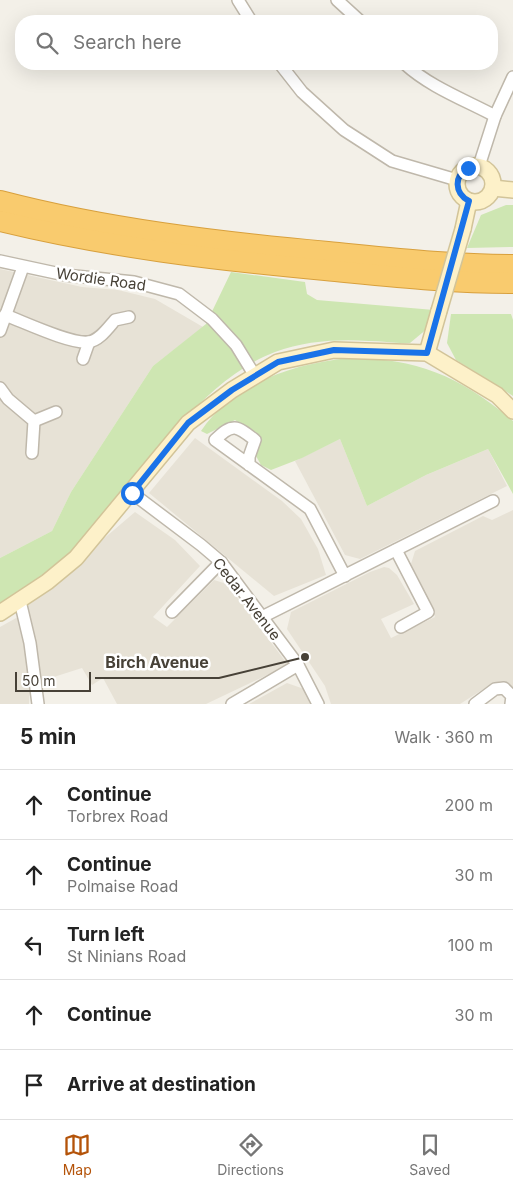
<!DOCTYPE html>
<html lang="en">
<head>
<meta charset="utf-8">
<style>
	:root { --surface:#fff; --page:#f6f6f6; --text:#222; --muted:#767676; --line:#e0e0e0; --accent:#b45309 }
	body { margin:0; font-family:Inter,sans-serif; background:var(--page); color:var(--text) }
	.scale { position:absolute; left:15px; bottom:12px; width:76px; box-sizing:border-box; padding-left:5px; border:2px solid #474137; border-top:0; font-size:14px; line-height:18px; white-space:nowrap; color:#474137; -webkit-text-stroke:4px #fff; paint-order:stroke }
	.stop { position:absolute; width:15px; height:15px; margin:-11px; border:4px solid #1a73e8; border-radius:50%; background:#fff }
	.stop.end { background:#1a73e8; border-color:#fff; box-shadow:0 1px 5px #0008 }
	.list { margin:0; padding:0; list-style:none }
	h2 { display:flex; justify-content:space-between; align-items:center; height:65px; margin:0; padding:0 20px; font-size:21px }
	h2 small { font-size:16px; font-weight:400; color:var(--muted) }
	.list li { display:grid; grid-template-columns:32px 1fr auto; gap:15px; align-items:center; box-sizing:border-box; height:70px; padding:0 20px; border-top:1px solid var(--line) }
	.list b { display:block; font-size:19px; white-space:nowrap }
	.list p { margin:0; font-size:16px; white-space:nowrap; color:var(--muted) }
	.list em { font-size:16px; font-style:normal; color:var(--muted) }
	.icon { flex:none; width:28px; height:28px; fill:none; stroke:currentColor; stroke-width:2; stroke-linecap:round; stroke-linejoin:round }
	.map { position:relative; flex:none; width:513px; height:704px; overflow:hidden }
	.search { position:absolute; background:var(--surface); box-shadow:0 5px 20px #0002; left:15px; right:15px; top:15px; height:55px; display:flex; align-items:center; gap:12px; box-sizing:border-box; padding:0 18px; border-radius:20px; color:var(--muted); font-size:19px }
	.sheet { height:415px; background:var(--surface) }
	nav { display:flex; justify-content:space-around; align-items:center; box-sizing:border-box; height:70px; border-top:1px solid var(--line); background:var(--surface); font-size:14px; color:var(--muted) }
	nav a { display:grid; justify-items:center; gap:2px }
	nav .on { color:var(--accent) }
	.map>svg:first-child { display:block }
	.residential { fill:#e7e2d6 }
	.green { fill:#cee6b2 }
	.lines { fill:none; stroke-linecap:round; stroke-linejoin:round }
	.street-casing { stroke:#bfb8ab; stroke-width:14 }
	.secondary-casing { stroke:#d2c499; stroke-width:18 }
	.highway-casing { stroke:#d8a03d; stroke-width:22 }
	.street { stroke:#fff; stroke-width:11 }
	.secondary { stroke:#fdf1c9; stroke-width:15 }
	.highway { stroke:#f9cb6e; stroke-width:20 }
	.secondary-bridge-casing { stroke:#d2c499; stroke-width:18; stroke-linecap:butt }
	.secondary-bridge { stroke:#fdf1c9; stroke-width:15 }
	.route { stroke:#1a73e8; stroke-width:6 }
	.labels { text-anchor:middle; dominant-baseline:central; stroke-width:5; stroke-linejoin:round; paint-order:stroke }
	.street-label { font-size:15px; fill:#474137; stroke:#fff }
	.leader { fill:none; stroke:#474137; stroke-width:2 }
	.callout-dot { fill:#474137; stroke:#fff; stroke-width:2 }
	.callout-label { font-size:16px; text-anchor:middle; font-weight:bold; fill:#474137; stroke:#fff; stroke-width:5; stroke-linejoin:round; paint-order:stroke }
</style>
</head>
<body>
<div class="map">
<svg width="513" height="704" viewBox="0 0 513 704">
	<rect width="100%" height="100%" fill="#f3f0e8"/>
	<g class="residential">
		<polygon points="0,269 82,287 118,290 155,299 203,327 153,366 71,492 52,531 0,558"/>
		<polygon points="195,438 282,501 301,519 318,549 326,575 274,596 149,493"/>
		<polygon points="340,439 367,506 426,475 488,449 507,486 360,559 345,555 295,461"/>
		<polygon points="513,510 513,687 503,681 493,683 460,704 331,704 325,686 287,629 291,612 370,572 384,567 389,568 397,575 414,604 381,619 391,638 435,617 411,564 415,551 483,516 492,520"/>
		<polygon points="135,512 175,540 200,566 153,617 167,627 214,580 227,584 288,665 206,704 117,704 103,678 92,685 82,668 38,682 26,605"/>
		<polygon points="18,617 25,639 30,680 29,704 0,704 0,627"/>
		<polygon points="287,683 304,689 312,704 249,704"/>
	</g>
	<g class="green">
		<polygon points="506,205 513,205 513,247 467,248 481,215"/>
		<path d="M231,272L305,282L307,294L317,300L434,310L428,328L410,343C397,344 383,341 369,341C338,339 305,341 275,352C192,384 137,486 76,547C54,569 26,587 0,604V558L52,531L71,492L153,366L206,324Z"/>
		<polygon points="451,314 511,314 513,320 513,396 456,360 447,343"/>
		<path d="M349,358C418,358 461,377 513,421V494L488,449L426,475L367,506L340,439L302,458L271,470L261,465L256,456L261,438L235,420L207,434L201,431C234,383 292,364 349,358Z"/>
	</g>
	<g class="lines">
		<defs>
			<g id="street">
				<polyline points="238,0 251,21"/>
				<polyline points="337,0 360,21"/>
				<polyline points="280,64 302,92 344,130 392,161 457,180"/>
				<path d="M405,64C430,87 465,100 495,116"/>
				<polyline points="479,166 495,116 513,77"/>
				<polyline points="0,261 65,275 134,282 179,294 212,319 236,345 255,376"/>
				<path d="M5,315C24,322 70,344 88,342C99,341 108,328 115,320L129,317"/>
				<polyline points="0,331 23,267"/>
				<polyline points="83,359 89,342"/>
				<polyline points="0,388 8,399 34,421 32,453"/>
				<polyline points="34,421 56,412"/>
				<path d="M249,465V457L255,440C237,426 233,422 215,440L310,509L345,576"/>
				<polyline points="132,493 201,545 221,562 298,665 318,704"/>
				<polyline points="396,550 428,612 401,627"/>
				<polyline points="20,601 30,643 38,704"/>
				<polyline points="172,612 221,562"/>
				<polyline points="262,617 493,501"/>
				<polyline points="232,704 298,665"/>
				<polyline points="475,704 495,689 504,688 512,696 511,704"/>
			</g>
			<g id="secondary">
				<circle cx="475" cy="184" r="18"/>
				<polyline points="493,188 513,190"/>
				<polyline points="463,229 469,201"/>
				<polyline points="427,353 439,311"/>
				<polyline points="0,613 47,582 76,558 188,423 232,390 278,362 334,350 427,353 497,395 513,411"/>
			</g>
			<g id="highway">
				<path d="M0,201C107,229 218,242 328,252C390,258 451,265 513,265"/>
				<path d="M0,221C106,247 216,260 325,270C388,276 450,283 513,283"/>
			</g>
		</defs>
		<use href="#street" class="street-casing"/>
		<use href="#secondary" class="secondary-casing"/>
		<use href="#highway" class="highway-casing"/>
		<use href="#street" class="street"/>
		<use href="#secondary" class="secondary"/>
		<use href="#highway" class="highway"/>
		<defs>
			<polyline id="secondary-bridge" points="439,311 463,229"/>
		</defs>
		<use href="#secondary-bridge" class="secondary-bridge-casing"/>
		<use href="#secondary-bridge" class="secondary-bridge"/>
	</g>
	<g class="lines">
		<path class="route" d="M132,493L188,423L232,390L278,362L334,350L427,353L469,201C454,193 454,176 468,168"/>
	</g>
	<g class="labels">
		<g class="street-label">
			<text transform="translate(101 279) rotate(8)">Wordie Road</text>
			<text transform="translate(247 599) rotate(52)">Cedar Avenue</text>
		</g>
	</g>
	<path class="leader" d="M305 657L219 678H95"/>
	<circle class="callout-dot" cx="305" cy="657" r="5"/>
	<g class="callout-label">
		<text x="157" y="668">Birch Avenue</text>
	</g>
</svg>
<div class="scale">50 m</div>
<div class="stop" style="left:132px;top:493px"></div>
<div class="stop end" style="left:468px;top:168px"></div>
<div class="search"><svg class="icon" aria-label="search" viewBox="0 0 24 24"><circle cx="10" cy="10" r="6"/><path d="M15 15l6 6"/></svg>Search here</div>
</div>
<section class="sheet">
<h2>5 min<small>Walk · 360 m</small></h2>
<ul class="list">
<li><svg class="icon" aria-label="ahead" viewBox="0 0 24 24"><path d="M12 20V5M6 11l6-6 6 6"/></svg><div><b>Continue</b><p>Torbrex Road</p></div><em>200 m</em></li>
<li><svg class="icon" aria-label="ahead" viewBox="0 0 24 24"><path d="M12 20V5M6 11l6-6 6 6"/></svg><div><b>Continue</b><p>Polmaise Road</p></div><em>30 m</em></li>
<li><svg class="icon" aria-label="left" viewBox="0 0 24 24"><path d="M17 20v-9H6M10 6l-5 5 5 5"/></svg><div><b>Turn left</b><p>St Ninians Road</p></div><em>100 m</em></li>
<li><svg class="icon" aria-label="ahead" viewBox="0 0 24 24"><path d="M12 20V5M6 11l6-6 6 6"/></svg><div><b>Continue</b></div><em>30 m</em></li>
<li><svg class="icon" aria-label="arrive" viewBox="0 0 24 24"><path d="M6 21V4h12l-3 4 3 4H6"/></svg><div><b>Arrive at destination</b></div></li>
</ul>
</section>
<nav>
<a class="on"><svg class="icon" aria-label="map" viewBox="0 0 24 24"><path d="M3 6l6-2 6 2 6-2v14l-6 2-6-2-6 2zM9 4v14M15 6v14"/></svg>Map</a>
<a><svg class="icon" aria-label="directions" viewBox="0 0 24 24"><path d="M12 3l9 9-9 9-9-9zM9 14v-3h6M13 9l2 2-2 2"/></svg>Directions</a>
<a><svg class="icon" aria-label="saved" viewBox="0 0 24 24"><path d="M7 4h10v16l-5-4-5 4z"/></svg>Saved</a>
</nav>
</body>
</html>
